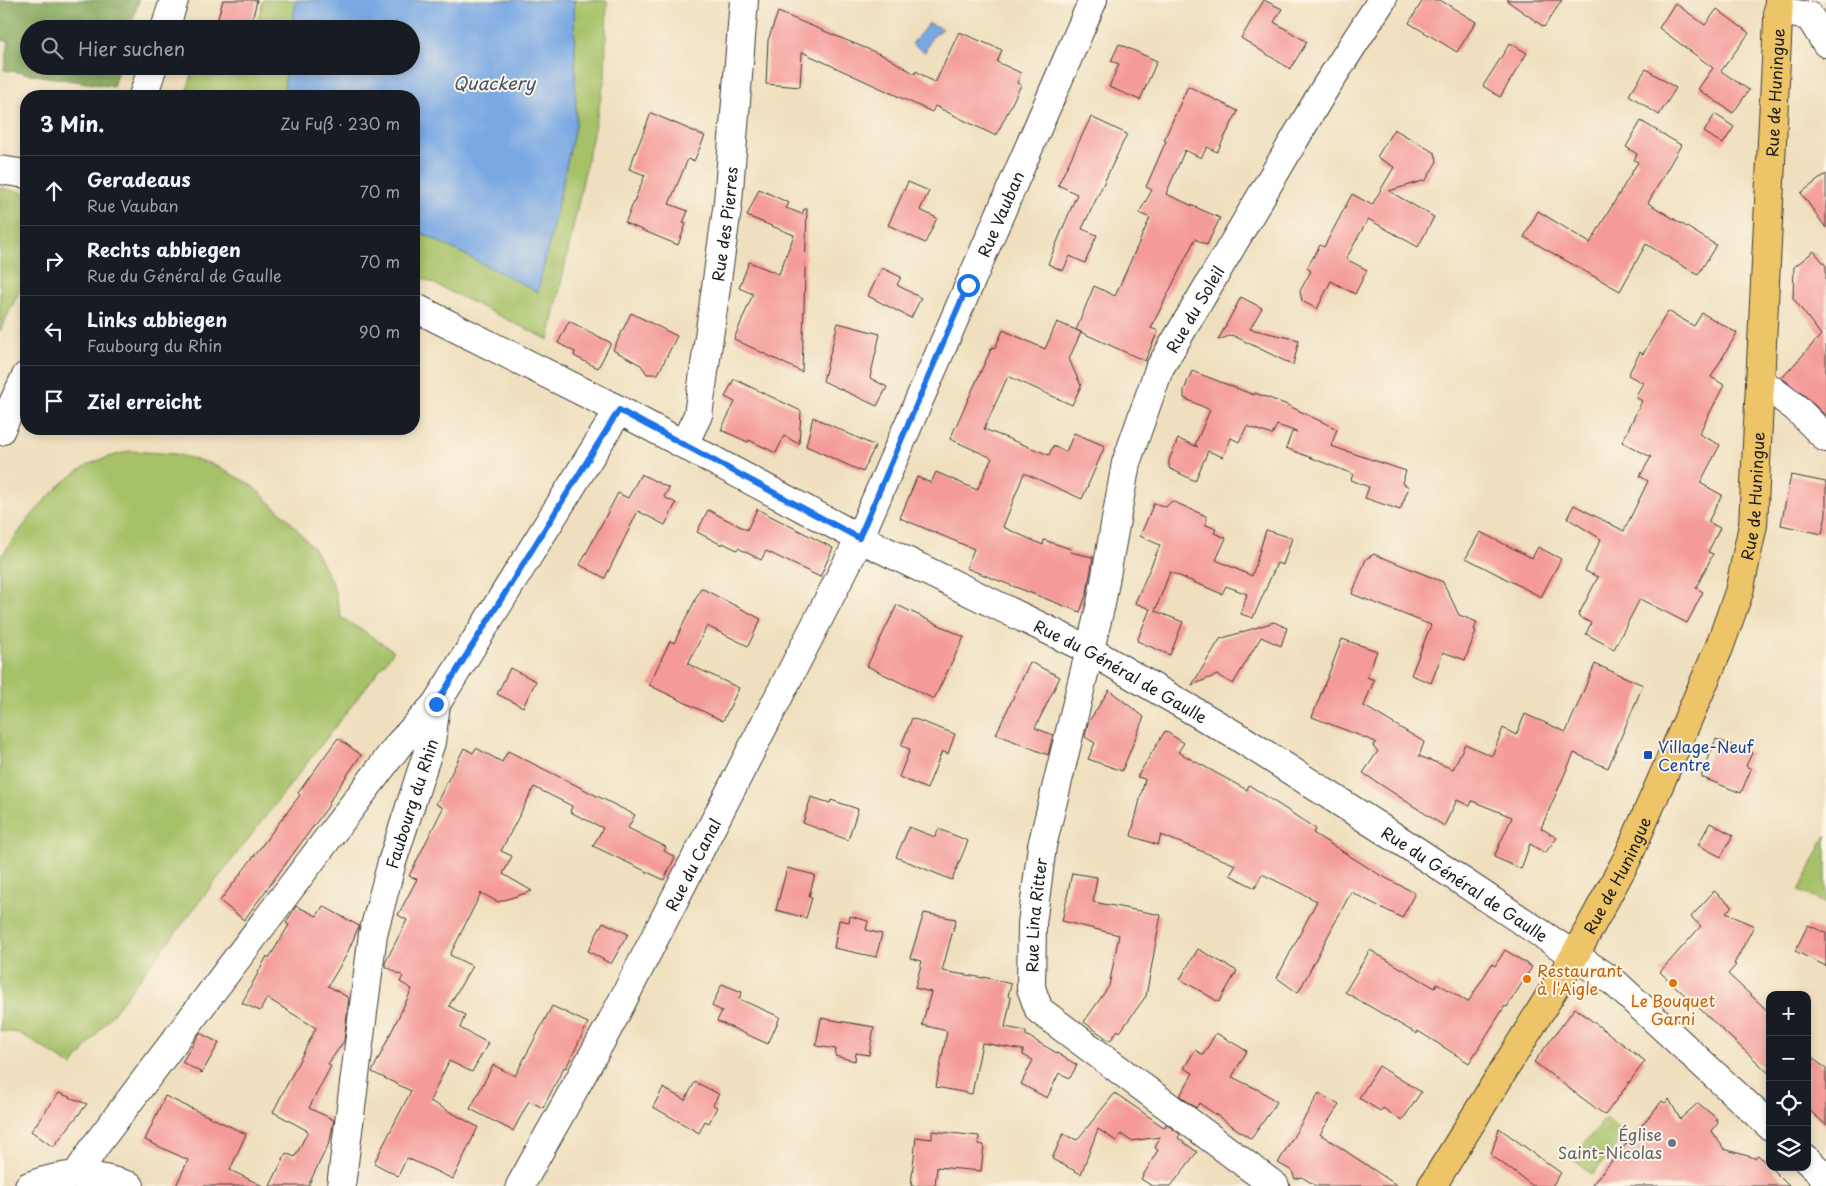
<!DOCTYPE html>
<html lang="de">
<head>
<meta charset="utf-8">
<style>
	:root { --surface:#171b24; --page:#242831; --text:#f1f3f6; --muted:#9ea1a6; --line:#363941 }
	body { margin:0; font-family:"Playpen Sans",sans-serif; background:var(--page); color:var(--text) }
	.controls { position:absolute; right:15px; bottom:15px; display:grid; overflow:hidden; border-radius:10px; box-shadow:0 2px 8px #0003 }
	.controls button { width:45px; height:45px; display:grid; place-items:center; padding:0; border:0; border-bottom:1px solid var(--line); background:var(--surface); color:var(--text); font:25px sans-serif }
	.stop { position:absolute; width:15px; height:15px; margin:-11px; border:4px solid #1a73e8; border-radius:50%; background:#fff }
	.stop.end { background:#1a73e8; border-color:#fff; box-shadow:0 1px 5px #0008 }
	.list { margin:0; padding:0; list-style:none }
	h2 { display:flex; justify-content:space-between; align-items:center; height:65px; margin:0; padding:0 20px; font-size:21px }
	h2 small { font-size:16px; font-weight:400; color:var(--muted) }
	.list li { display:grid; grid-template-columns:32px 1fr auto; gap:15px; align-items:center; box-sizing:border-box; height:70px; padding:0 20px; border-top:1px solid var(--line) }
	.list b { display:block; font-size:19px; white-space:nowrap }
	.list p { margin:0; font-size:16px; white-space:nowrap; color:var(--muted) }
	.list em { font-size:16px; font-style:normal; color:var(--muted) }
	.icon { flex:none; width:28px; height:28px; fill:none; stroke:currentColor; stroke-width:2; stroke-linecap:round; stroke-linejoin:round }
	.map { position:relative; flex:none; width:1826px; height:1186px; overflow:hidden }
	.search { position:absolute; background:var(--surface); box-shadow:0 2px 8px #0003; left:20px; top:20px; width:400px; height:55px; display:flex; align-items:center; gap:12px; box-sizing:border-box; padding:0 18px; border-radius:28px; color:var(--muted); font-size:19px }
	.panel { position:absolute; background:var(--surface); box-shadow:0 2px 8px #0003; left:20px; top:90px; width:400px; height:345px; border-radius:20px }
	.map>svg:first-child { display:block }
	.green { fill:#a6c167; stroke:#616e42 }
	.forest { fill:#84a75c; stroke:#50623c }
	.water { fill:#79a8e3; stroke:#4a6280 }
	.building { fill:#f49b99 }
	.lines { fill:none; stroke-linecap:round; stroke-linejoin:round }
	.minor-casing { stroke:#3c3934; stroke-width:30 }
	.major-casing { stroke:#3c3934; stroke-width:30 }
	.minor { stroke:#fff; stroke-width:28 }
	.major { stroke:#eec469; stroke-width:28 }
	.route { stroke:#1a73e8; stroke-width:6 }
	.transit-dot { fill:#1a4fb4; stroke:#fcf5e5; stroke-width:2 }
	.food-dot { fill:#e8710a; stroke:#fcf5e5; stroke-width:2 }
	.worship-dot { fill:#6b7280; stroke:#fcf5e5; stroke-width:2 }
	.labels { text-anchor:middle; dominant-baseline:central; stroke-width:4; stroke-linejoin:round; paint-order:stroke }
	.street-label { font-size:16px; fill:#1c1c1c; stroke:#fcf5e5 }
	.transit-label { font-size:16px; fill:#164399; stroke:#fcf5e5; text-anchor:start }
	.food-label { font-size:16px; fill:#c56008; stroke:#fcf5e5; text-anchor:start }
	.worship-label { font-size:16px; fill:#5b616d; stroke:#fcf5e5; text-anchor:end }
	.water-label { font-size:18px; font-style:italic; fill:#41546c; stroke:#fcf5e5 }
</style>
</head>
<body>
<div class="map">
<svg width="1826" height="1186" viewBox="0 0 1826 1186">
	<rect width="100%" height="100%" fill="#fcf5e5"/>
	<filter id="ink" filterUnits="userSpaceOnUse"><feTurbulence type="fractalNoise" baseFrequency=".02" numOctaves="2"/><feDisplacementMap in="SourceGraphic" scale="10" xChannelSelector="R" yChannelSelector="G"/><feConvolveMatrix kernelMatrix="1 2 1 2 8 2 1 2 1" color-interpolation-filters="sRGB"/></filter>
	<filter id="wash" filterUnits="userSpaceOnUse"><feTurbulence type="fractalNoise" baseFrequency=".0096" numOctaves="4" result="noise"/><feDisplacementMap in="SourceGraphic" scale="20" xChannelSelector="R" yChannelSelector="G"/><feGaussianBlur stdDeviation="1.12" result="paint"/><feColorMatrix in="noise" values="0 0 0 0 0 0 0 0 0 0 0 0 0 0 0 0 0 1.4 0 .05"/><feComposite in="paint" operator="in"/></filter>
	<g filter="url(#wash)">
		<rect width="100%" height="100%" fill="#efdfbe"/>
		<g class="green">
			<polygon points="263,0 296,0 292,29 256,29"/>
			<polygon points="574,0 607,0 605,78 549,340 414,274 414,229 538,291 576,123"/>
			<polygon points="195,66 287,66 283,96 185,96"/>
			<polygon points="0,188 26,193 26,277 0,331"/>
			<path d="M129,451L176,454L212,464L250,484L288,519L315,550L333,584L341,617L394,651L72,1066L19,1033L0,1031V558C25,523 53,483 92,463C103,458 117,455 129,451Z"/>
			<polygon points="1826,835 1826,904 1799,891"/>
			<polygon points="1606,1118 1626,1135 1592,1175 1572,1157"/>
		</g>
		<polygon class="forest" points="0,0 139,0 130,29 29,29 29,66 119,66 113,87 4,70 9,41 0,40"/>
		<g class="water">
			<polygon points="296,0 574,0 576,123 538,292 414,229 414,96 283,96 287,66 411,66 411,29 292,29"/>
			<polygon points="929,23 943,29 931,38 925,52 912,44"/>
		</g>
		<g id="blocks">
			<g class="building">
				<polygon points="223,0 257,0 250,29 215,29"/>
				<polygon points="1264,0 1282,9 1274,22 1307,42 1290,69 1241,38"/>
				<polygon points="1423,0 1440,0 1476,22 1457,52 1409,23"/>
				<polygon points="1506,0 1562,0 1544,27"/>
				<polygon points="1675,3 1705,25 1717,9 1749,33 1721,71 1749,90 1733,113 1698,89 1713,68 1659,28"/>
				<polygon points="778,12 887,57 915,74 916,71 935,83 959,32 1002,50 997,62 1021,73 1017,83 1021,85 996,136 935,106 932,112 802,52 800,87 766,84 768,40"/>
				<polygon points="1510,43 1527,53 1500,97 1483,86"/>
				<polygon points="1119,44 1157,61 1140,100 1109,87 1119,64 1111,61"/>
				<polygon points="1646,69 1676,88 1659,115 1629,95"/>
				<polygon points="1188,86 1238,111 1217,152 1207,147 1201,158 1185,150 1166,194 1220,218 1207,245 1195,239 1151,328 1158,331 1145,361 1076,330 1094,286 1115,296 1150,218 1139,213 1152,190 1146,187 1166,141 1164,140"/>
				<polygon points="651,113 705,136 694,161 688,159 669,204 688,211 683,223 686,224 678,245 625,223 645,175 629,169"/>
				<polygon points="1715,114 1734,127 1723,144 1704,132"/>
				<polygon points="1091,117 1127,134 1082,229 1097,235 1085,263 1070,256 1063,271 1048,264 1077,194 1058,185"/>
				<polygon points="1641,121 1681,145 1648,203 1716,245 1698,275 1646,244 1620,291 1524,237 1538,211 1590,243 1638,162 1634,160 1637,154 1626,147"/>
				<polygon points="1394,129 1435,153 1437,161 1426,180 1389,191 1434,217 1418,247 1368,219 1346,259 1367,270 1355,294 1331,281 1317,309 1302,301 1300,291 1311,271 1307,268 1320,245 1324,247 1352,194 1372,205 1394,167 1377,157"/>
				<polygon points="1826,174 1826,228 1801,193"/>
				<polygon points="908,182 929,191 920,210 937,218 925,243 888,225"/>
				<polygon points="759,189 789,203 786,208 802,214 804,209 807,209 802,372 734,339 753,294 739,288 749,262 779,274 794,235 747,216"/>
				<polygon points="1814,251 1826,266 1826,416 1805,396 1782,378 1821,335 1793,298 1794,267"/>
				<polygon points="882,268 901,277 897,285 921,298 911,318 868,296"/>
				<polygon points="1241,297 1262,308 1250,329 1299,340 1293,365 1232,335 1218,340"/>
				<polygon points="1668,311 1694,326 1702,313 1737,333 1711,377 1724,385 1699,434 1720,445 1700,483 1722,495 1708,522 1720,528 1708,552 1713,554 1696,588 1703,592 1687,623 1640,599 1614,649 1586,634 1591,623 1578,616 1598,577 1585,571 1601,539 1567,518 1574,505 1624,531 1648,481 1640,476 1651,457 1622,442 1642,401 1635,397 1643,383 1628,375 1640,352 1643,354"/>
				<polygon points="631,313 677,336 658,374 647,374 641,365 613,350"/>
				<polygon points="569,321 611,343 598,368 574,356 575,352 558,343"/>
				<polygon points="1057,322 1081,332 1069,359 1081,386 1072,405 1008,376 984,429 1049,455 1053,446 1066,452 1074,433 1105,446 1082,499 1024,473 1003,527 1043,545 1044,540 1071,549 1070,552 1093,557 1087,593 1080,612 966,568 974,549 900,518 917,477 931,483 936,472 977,490 992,458 950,439 992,347 995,348 1003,330 1045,349"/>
				<polygon points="838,323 880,334 870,378 887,387 877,406 823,381"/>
				<polygon points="1192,371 1254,395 1255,393 1285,404 1337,429 1331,446 1406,471 1402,483 1409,487 1400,510 1365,498 1369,487 1351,480 1353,474 1286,448 1292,432 1297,432 1277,425 1272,435 1247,426 1239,442 1231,438 1223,457 1208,451 1195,481 1169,468 1169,460 1178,439 1198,447 1195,445 1210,410 1184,398 1184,390"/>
				<polygon points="734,379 801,411 799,444 784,436 776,453 749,440 748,442 721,430 735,402 725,397"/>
				<polygon points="813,417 875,446 863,472 806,446"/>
				<polygon points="641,474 669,488 664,497 676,503 665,525 638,511 605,578 580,565 618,493 628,498"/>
				<polygon points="1791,475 1826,482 1826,515 1822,534 1781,525"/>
				<polygon points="1172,501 1206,516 1206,525 1216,529 1214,533 1226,538 1216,560 1252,576 1266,530 1292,538 1283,565 1277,563 1253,618 1241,614 1247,594 1226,586 1222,594 1170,572 1155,611 1183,622 1170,655 1137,641 1150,609 1135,603 1160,545 1140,536 1154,503 1166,507"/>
				<polygon points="757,509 833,548 820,577 766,551 761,560 738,548 737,550 723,543 722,545 697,532 708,510 747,530"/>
				<polygon points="1480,532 1532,558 1538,547 1561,559 1541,597 1466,558"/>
				<polygon points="1374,554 1443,582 1459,615 1477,622 1474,630 1476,631 1465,660 1443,652 1431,683 1411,675 1431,625 1352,594 1366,559"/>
				<polygon points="701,588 761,619 748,646 707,626 688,664 739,688 723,721 649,685 670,641 674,643"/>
				<polygon points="897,605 964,637 934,699 867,666"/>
				<polygon points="1274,622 1287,628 1281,646 1261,637 1233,684 1217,675 1192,685 1220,639"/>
				<polygon points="1342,639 1377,651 1367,677 1374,680 1364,706 1424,742 1419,756 1453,769 1465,744 1492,756 1503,728 1516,735 1525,714 1566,732 1595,664 1643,685 1608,768 1574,753 1541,828 1557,838 1545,853 1530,844 1521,869 1494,857 1512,817 1472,801 1470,806 1457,800 1444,826 1363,773 1378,751 1373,747 1376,742 1312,717"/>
				<polygon points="1030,662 1060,677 1035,728 1053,735 1048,755 996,734"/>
				<polygon points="510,668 536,681 523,707 497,694"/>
				<polygon points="1109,690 1144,717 1122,771 1088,759 1095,743 1085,737 1088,723"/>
				<polygon points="912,718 955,734 948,754 942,751 927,789 899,777 910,749 901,746"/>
				<polygon points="1165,731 1184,743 1178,752 1247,790 1249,785 1316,829 1313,833 1380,875 1415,893 1402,918 1351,892 1298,993 1277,978 1317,901 1262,874 1255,888 1230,875 1236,865 1161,835 1158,845 1131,836 1145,779 1137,777"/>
				<polygon points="338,738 361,755 332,797 327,808 244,920 220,901 300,795 298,793"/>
				<polygon points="1716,739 1752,753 1746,766 1751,769 1741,793 1701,777"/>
				<polygon points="464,748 473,753 476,748 502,762 508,751 615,805 635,815 628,828 666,847 664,851 675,857 664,880 614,856 593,846 603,828 570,812 572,806 534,787 501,851 512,856 503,874 532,891 498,902 481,893 450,955 472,966 449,1006 465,1015 460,1028 488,1043 472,1072 449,1061 430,1101 478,1127 453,1179 407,1158 398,1176 374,1163 411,1091 372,1072 412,989 400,982 403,976 385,966 385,963 407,920 398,915 417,879 409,876 443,808 436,804"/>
				<polygon points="811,797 830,803 831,800 858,809 848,840 803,823"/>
				<polygon points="1710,823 1733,835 1721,857 1698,845"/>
				<polygon points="909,827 935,837 939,829 968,841 952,880 896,857"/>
				<polygon points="787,868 815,875 809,896 812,898 806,918 776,910"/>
				<polygon points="1072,873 1097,877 1093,902 1161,915 1146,996 1120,1032 1118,1030 1110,1041 1084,1022 1109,986 1119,935 1062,921"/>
				<polygon points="1714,891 1732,906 1726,913 1754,926 1734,964 1736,965 1728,974 1770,1013 1770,1074 1660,972 1701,926 1691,917"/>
				<polygon points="296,906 317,916 323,906 359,926 346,956 328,986 349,998 344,1041 328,1064 331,1066 309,1108 334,1120 330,1141 308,1186 270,1186 286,1153 295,1157 308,1131 273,1112 316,1028 267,998 260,1011 242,1003 267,956 269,958 289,925 286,923"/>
				<polygon points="924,913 956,919 942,971 984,978 984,977 1011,984 1008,996 1011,998 1005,1027 1026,1031 1026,1035 1077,1065 1070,1078 1059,1073 1047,1098 1021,1084 1033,1060 1023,1055 1023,1050 982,1043 972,1094 936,1087 947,1031 922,1025 931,992 915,988 922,961 910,958"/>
				<polygon points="850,916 868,921 866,930 882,934 876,957 834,948 839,920 849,922"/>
				<polygon points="603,922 628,934 611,964 588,951"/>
				<polygon points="1808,925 1826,933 1826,966 1795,951"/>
				<polygon points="1198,949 1237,971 1219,1002 1180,979"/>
				<polygon points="1370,950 1435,988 1437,983 1468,1002 1492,964 1495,966 1505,950 1532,967 1507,1007 1505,1006 1469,1063 1418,1031 1417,1034 1345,992"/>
				<polygon points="722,984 742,992 739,999 780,1017 768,1044 717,1021 722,1011 712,1006"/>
				<polygon points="552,1006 588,1023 566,1068 564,1067 543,1108 529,1101 513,1131 470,1109 493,1065 515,1076"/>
				<polygon points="1575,1008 1645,1061 1605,1115 1534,1062"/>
				<polygon points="821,1018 874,1027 869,1055 856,1053 855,1061 835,1056 836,1049 816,1046"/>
				<polygon points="200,1033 219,1043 202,1073 182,1062"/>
				<polygon points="1216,1033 1247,1051 1232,1077 1261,1091 1277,1102 1251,1139 1199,1103 1196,1108 1180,1096 1193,1073 1184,1068 1195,1050 1203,1055"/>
				<polygon points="1807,1053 1826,1069 1826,1125 1807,1108"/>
				<polygon points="1379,1066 1421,1092 1402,1121 1383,1108 1380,1111 1359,1098"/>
				<polygon points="695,1082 719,1094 713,1105 717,1107 709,1123 705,1121 699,1133 653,1107 663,1088 685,1100"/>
				<polygon points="59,1093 87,1104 53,1147 31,1131"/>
				<polygon points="1115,1093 1165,1128 1166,1124 1180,1134 1178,1138 1197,1152 1171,1186 1152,1186 1141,1179 1158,1150 1155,1148 1160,1137 1131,1141 1121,1134 1116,1141 1098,1129 1081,1174 1052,1159 1063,1134 1077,1140"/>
				<polygon points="1319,1093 1339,1105 1320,1134 1398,1186 1316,1186 1302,1177 1295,1179 1292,1171 1278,1163"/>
				<polygon points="165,1096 246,1134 230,1170 263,1186 176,1186 188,1160 145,1140"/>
				<polygon points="1669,1099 1680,1119 1698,1103 1715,1117 1718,1123 1712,1131 1724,1149 1755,1158 1758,1155 1789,1186 1591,1186 1662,1101 1665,1103"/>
				<polygon points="1499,1128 1561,1173 1552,1186 1533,1186 1491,1155"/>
				<polygon points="932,1131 979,1136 978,1144 984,1145 981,1171 937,1167 935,1186 911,1186 916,1137 932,1139"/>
			</g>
		</g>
	</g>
	<g filter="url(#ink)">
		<use href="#blocks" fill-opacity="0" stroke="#3c3934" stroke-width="1"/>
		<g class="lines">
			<defs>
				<g id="minor">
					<polyline points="1778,11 1809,16 1826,43"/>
					<polyline points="165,29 174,0"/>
					<polyline points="143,96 153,66"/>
					<polyline points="0,170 26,174"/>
					<path id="s1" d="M414,307L619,410L859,538L1089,650L1240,738L1418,852L1614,982L1770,1126"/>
					<polyline points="1760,381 1796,408 1826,438"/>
					<polyline points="0,431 26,376"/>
					<path id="s2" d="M684,444L698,415L728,202L744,0"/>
					<polyline points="1807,1160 1826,1178"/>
					<polyline points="77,1174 96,1145 400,743 436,704"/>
					<path d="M29,1186C69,1171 89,1173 130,1186"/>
					<path id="s3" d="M341,1186L373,934L392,862L431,742L436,704L619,410"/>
					<path id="s4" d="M520,1186L611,1023L854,550L1093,0"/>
					<path id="s5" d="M1275,1186L1039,1010L1031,988L1032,924L1042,846L1101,604L1126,463L1159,369L1325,88L1382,0"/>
				</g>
				<g id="major">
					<path id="s6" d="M1432,1186L1575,955L1627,859L1719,648L1739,592L1753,525L1779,0"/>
				</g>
			</defs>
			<use href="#minor" class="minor-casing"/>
			<use href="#major" class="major-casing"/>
			<use href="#minor" class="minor"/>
			<use href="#major" class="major"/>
		</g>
	</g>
	<g class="lines" filter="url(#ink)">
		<polyline class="route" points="436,704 619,410 859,538 968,285"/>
	</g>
	<rect class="transit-dot" x="1643" y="750" width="10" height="10" rx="2.5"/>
	<g class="food-dot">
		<circle cx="1527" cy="979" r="5"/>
		<circle cx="1673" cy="983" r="5"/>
	</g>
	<circle class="worship-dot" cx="1672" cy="1143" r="5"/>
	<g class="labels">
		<g class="street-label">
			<text stroke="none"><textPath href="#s6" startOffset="1172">Rue de Huningue</textPath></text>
			<text stroke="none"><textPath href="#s4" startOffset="1085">Rue Vauban</textPath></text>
			<text stroke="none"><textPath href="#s2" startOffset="225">Rue des Pierres</textPath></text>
			<text stroke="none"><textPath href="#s5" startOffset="1022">Rue du Soleil</textPath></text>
			<text stroke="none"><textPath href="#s6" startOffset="768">Rue de Huningue</textPath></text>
			<text stroke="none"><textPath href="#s1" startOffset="795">Rue du Général de Gaulle</textPath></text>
			<text stroke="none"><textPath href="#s3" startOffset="390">Faubourg du Rhin</textPath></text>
			<text stroke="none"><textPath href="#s4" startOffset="365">Rue du Canal</textPath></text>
			<text stroke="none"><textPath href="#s6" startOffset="362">Rue de Huningue</textPath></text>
			<text stroke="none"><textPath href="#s1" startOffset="1200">Rue du Général de Gaulle</textPath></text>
			<text stroke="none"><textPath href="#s5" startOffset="391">Rue Lina Ritter</textPath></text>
		</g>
		<g class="transit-label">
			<text x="1658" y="746">Village-Neuf<tspan x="1658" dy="18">Centre</tspan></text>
		</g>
		<g class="food-label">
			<text x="1537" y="970">Restaurant<tspan x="1537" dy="18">à l'Aigle</tspan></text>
			<text x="1673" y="1000" text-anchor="middle">Le Bouquet<tspan x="1673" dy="18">Garni</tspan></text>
		</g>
		<g class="worship-label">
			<text x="1662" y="1134">Église<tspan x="1662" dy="18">Saint-Nicolas</tspan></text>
		</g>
		<g class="water-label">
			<text x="494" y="82">Quackery</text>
		</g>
	</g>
</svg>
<div class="controls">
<button>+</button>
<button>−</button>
<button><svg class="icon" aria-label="locate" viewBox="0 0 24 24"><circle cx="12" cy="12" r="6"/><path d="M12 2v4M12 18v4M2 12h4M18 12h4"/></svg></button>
<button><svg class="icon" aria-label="layers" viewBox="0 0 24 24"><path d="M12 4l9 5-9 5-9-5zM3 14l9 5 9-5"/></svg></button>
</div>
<div class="stop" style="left:968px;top:285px"></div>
<div class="stop end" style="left:436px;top:704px"></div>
<div class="search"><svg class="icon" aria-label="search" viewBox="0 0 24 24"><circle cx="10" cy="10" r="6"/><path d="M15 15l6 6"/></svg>Hier suchen</div>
<section class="panel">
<h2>3 Min.<small>Zu Fuß · 230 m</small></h2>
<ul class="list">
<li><svg class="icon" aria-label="ahead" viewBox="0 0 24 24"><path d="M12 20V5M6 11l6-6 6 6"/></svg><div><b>Geradeaus</b><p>Rue Vauban</p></div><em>70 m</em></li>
<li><svg class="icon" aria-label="right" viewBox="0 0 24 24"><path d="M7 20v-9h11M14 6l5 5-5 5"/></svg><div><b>Rechts abbiegen</b><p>Rue du Général de Gaulle</p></div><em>70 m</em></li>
<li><svg class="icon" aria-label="left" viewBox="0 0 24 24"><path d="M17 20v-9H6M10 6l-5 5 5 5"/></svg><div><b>Links abbiegen</b><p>Faubourg du Rhin</p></div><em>90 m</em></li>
<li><svg class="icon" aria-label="arrive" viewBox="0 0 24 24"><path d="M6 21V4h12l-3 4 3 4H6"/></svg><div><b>Ziel erreicht</b></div></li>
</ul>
</section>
</div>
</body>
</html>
